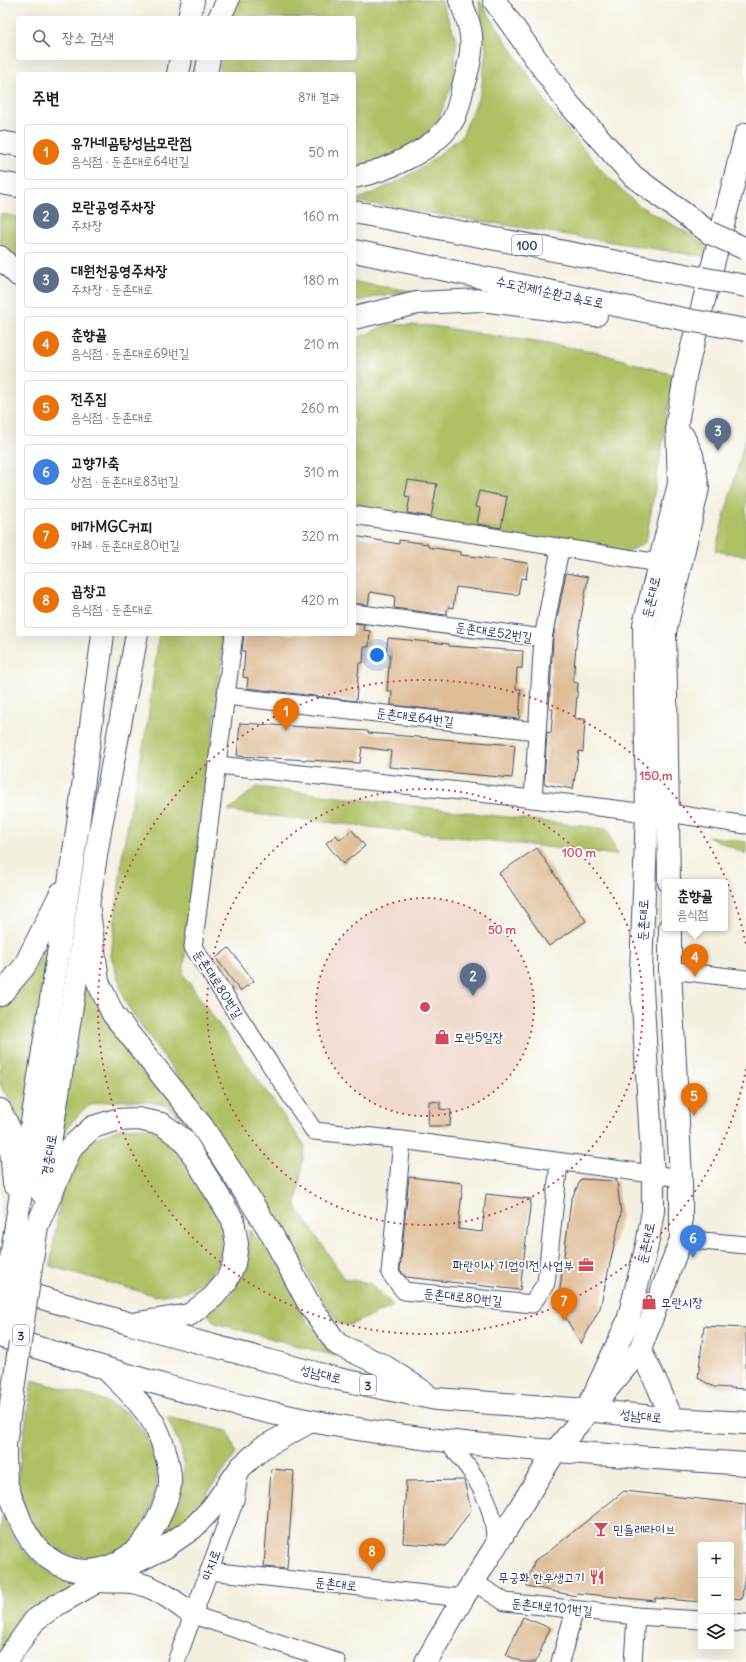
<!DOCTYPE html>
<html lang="ko">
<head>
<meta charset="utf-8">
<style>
	:root { --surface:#fff; --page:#f2f2f2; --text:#222; --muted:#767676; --line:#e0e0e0; --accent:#1a73e8 }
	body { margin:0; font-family:Delius,"Poor Story",sans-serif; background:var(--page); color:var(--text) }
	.controls { position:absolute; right:12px; bottom:12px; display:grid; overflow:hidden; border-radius:4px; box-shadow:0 4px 16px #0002 }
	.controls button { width:36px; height:36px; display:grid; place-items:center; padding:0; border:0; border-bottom:1px solid var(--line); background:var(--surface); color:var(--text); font:20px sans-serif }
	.you { position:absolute; left:377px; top:655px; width:14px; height:14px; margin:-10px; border:3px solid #fff; border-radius:50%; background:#1a73e8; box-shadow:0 0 0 6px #1a73e833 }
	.badge { display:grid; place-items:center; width:26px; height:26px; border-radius:50%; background:var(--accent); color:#fff; font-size:13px; font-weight:700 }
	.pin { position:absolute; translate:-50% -33px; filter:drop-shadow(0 1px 2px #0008) }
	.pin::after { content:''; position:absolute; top:21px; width:14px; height:12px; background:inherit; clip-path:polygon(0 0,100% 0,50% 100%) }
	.popup { position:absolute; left:662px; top:879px; width:66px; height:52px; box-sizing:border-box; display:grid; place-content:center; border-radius:4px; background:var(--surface); filter:drop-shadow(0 1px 3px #0005); font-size:13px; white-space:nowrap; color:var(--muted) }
	.popup b { font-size:15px; color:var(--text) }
	.popup::after { content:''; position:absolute; left:50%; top:100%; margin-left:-8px; border:8px solid transparent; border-top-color:var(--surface) }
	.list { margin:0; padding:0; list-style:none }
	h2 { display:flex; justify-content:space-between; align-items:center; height:52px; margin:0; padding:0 16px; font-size:17px }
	h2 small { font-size:13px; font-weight:400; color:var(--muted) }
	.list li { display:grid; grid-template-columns:26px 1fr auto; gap:12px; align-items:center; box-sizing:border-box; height:56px; margin:0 8px 8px; padding:0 8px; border:1px solid var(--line); border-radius:4px }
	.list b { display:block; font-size:15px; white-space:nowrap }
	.list p { margin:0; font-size:13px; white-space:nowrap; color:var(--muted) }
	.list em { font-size:13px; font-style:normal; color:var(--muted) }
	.icon { flex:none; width:22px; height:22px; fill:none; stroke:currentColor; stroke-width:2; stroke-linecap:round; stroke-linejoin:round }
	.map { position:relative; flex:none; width:746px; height:1662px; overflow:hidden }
	.search { position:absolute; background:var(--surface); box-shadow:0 4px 16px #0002; left:16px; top:16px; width:340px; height:44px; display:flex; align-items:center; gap:10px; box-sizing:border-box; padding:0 14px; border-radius:4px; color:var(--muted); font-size:15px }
	.panel { position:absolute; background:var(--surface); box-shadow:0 4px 16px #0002; left:16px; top:72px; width:340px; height:564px; border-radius:4px }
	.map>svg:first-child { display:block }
	.green { fill:#aec165; stroke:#647862 }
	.building { fill:#debd97 }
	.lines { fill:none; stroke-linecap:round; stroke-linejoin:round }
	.minor-casing { stroke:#3c4c71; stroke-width:19 }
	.major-casing { stroke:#3c4c71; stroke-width:24 }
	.highway-casing { stroke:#3c4c71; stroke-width:24 }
	.minor { stroke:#fff; stroke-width:17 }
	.major { stroke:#fff; stroke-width:22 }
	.highway { stroke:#fff; stroke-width:22 }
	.major-bridge-casing { stroke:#3c4c71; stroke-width:24; stroke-linecap:butt }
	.highway-bridge-casing { stroke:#3c4c71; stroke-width:24; stroke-linecap:butt }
	.major-bridge { stroke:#fff; stroke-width:22 }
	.highway-bridge { stroke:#fff; stroke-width:22 }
	.ring { fill:none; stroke:#d1495b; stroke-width:2; stroke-dasharray:2 4 }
	.labels { text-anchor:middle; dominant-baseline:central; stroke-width:3.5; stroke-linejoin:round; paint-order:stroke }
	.shield { fill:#fff; stroke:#5f6d8e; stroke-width:1 }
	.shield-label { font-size:12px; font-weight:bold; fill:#1b2f5e }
	.street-label { font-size:13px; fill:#1b2f5e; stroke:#fff }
	.poi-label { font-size:13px; fill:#1b2f5e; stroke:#fff; text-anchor:start }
	.centre { fill:#d1495b; stroke:#fff; stroke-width:2 }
	.ring-label { font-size:12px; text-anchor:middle; font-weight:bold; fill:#d1495b; stroke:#fff; stroke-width:3.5; stroke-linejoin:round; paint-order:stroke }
</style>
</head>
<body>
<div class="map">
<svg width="746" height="1662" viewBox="0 0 746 1662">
	<rect width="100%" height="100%" fill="#fff"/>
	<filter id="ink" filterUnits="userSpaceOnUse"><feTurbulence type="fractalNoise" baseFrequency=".025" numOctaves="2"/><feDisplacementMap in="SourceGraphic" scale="8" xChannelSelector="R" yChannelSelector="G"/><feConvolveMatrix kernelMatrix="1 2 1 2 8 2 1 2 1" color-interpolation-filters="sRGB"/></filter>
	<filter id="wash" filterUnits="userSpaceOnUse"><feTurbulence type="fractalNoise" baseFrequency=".012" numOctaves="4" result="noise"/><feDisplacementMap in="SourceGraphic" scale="16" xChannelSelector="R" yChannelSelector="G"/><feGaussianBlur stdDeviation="0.9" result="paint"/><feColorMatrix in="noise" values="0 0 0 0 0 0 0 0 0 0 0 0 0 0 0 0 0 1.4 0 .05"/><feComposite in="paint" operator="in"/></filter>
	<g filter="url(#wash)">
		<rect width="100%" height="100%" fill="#f4f0df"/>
		<g class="green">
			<polygon points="239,0 441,0 457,41 453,83 438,120 414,146 373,164 354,167 354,74 219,74 221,58 354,58 354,18 230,18"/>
			<polygon points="479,0 550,108 603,172 638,205 691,235 725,260 354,201 397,182 423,167 462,136 481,92 486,48"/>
			<polygon points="0,214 18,217 18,261 0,243"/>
			<polygon points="354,282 417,292 379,296 354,302"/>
			<polygon points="388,324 432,326 593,351 674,375 646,542 625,554 354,513 354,340"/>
			<polygon points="746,437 746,556 715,551"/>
			<polygon points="159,634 225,634 183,974 305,1146 296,1206 345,1279 370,1283 394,1306 350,1325 339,1324 319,1294 281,1227 208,1119 126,1004 111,956 123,849 147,726"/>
			<polygon points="256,787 607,829 617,855 228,811"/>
			<polygon points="707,836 746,842 746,854"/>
			<polygon points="56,934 24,1134 12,1102 0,1086 0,1008 27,980"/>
			<path d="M88,967L194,1129C185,1122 175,1111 165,1106C152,1099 102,1099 89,1106C78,1112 66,1130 59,1140Z"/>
			<polygon points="150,1127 173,1139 221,1220 223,1250 217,1264 207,1279 187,1292 156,1296 50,1266 62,1186 81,1150 98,1137 121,1128"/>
			<polygon points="249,1230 278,1260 305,1318 335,1356 215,1323 207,1313 232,1294 247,1258"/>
			<polygon points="32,1380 101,1399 128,1413 144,1432 158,1463 157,1484 151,1509 137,1538 122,1553 96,1558 69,1555 47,1545 27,1515 17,1483"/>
			<path d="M167,1417L228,1431L236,1454L208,1492L202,1520L148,1551C168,1524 188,1493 183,1458C181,1444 172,1430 167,1417Z"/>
			<path d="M3,1508C6,1518 9,1529 14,1538C35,1572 63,1574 100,1577L0,1652V1534Z"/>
		</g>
		<g id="blocks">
			<g class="building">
				<polygon points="408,480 437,484 431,517 407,513 410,497 405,496"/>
				<polygon points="479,491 507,497 501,528 477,524 480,508 475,507"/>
				<polygon points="354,536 399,544 399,540 428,544 428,547 461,552 461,555 528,563 526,579 521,578 518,595 456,587 453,608 448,607 446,615 394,608 395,596 370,592 368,605 354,603"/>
				<polygon points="566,573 588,577 576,646 573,682 578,683 575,719 585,719 583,752 579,751 573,789 544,784 547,732 551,733 553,709 549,709 553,639"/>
				<polygon points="354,623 364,624 363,630 370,631 369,647 364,647 363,663 359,663 356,701 247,688 248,678 243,677 245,651 242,651 244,634 354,634"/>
				<polygon points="388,638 449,644 449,646 523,651 522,668 517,668 516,689 521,689 519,719 391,705 392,691 387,691 390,654 386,654"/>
				<polygon points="240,723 368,731 368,733 515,745 512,778 389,767 391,751 362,747 360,763 237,756"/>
				<polygon points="352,830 365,846 343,864 326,843 336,835 340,840"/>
				<polygon points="537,848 586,921 549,946 499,873"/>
				<polygon points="229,948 254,981 240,991 216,958"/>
				<polygon points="429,1101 440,1102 440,1109 451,1110 450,1126 428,1126"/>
				<polygon points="409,1177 463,1183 458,1229 482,1232 486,1194 531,1199 520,1290 406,1277 400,1270"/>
				<polygon points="581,1179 617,1181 621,1214 600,1308 581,1344 558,1305 571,1200"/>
				<polygon points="704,1326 746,1328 746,1389 714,1387 698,1378"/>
				<polygon points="271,1469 294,1471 287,1569 264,1567"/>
				<polygon points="464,1480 471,1510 446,1546 403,1543 406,1481"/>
				<polygon points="624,1491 746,1504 746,1562 742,1599 731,1598 731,1545 701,1545 701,1602 655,1598 655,1601 577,1593 576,1596 527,1586 529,1575 535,1560 547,1553"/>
				<polygon points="523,1617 550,1628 536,1662 522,1662 506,1655"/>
			</g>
		</g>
	</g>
	<g filter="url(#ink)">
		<use href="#blocks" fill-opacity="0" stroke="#3c4c71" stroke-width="1"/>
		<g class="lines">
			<defs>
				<g id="minor">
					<polyline points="354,515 659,563"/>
					<polyline points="354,613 543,638"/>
					<polyline points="234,634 193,947 314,1131 402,1140 681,1178"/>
					<polyline points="226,696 536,731"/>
					<polyline points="218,765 533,799 647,813 669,813 746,825"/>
					<polyline points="533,799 543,638 560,549"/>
					<polyline points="670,970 746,979"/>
					<polyline points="402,1140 390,1273 404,1291 532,1304 546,1283 559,1163"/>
					<polyline points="681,1239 746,1245"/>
					<path d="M447,1441C467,1464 487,1490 493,1521C495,1529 495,1538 495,1546"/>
					<polyline points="209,1571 463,1598"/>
					<polyline points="474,1582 505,1602 636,1616 701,1620"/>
					<polyline points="193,1615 337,1662"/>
					<polyline points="731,1622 746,1623"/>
					<polyline points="176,1662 235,1500 240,1471"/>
					<polyline points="560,1662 575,1610"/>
					<polyline points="633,1662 636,1616"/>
				</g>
				<g id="major">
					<polyline points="669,882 665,632 698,488 692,455 683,436"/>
					<polyline points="89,911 98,982 113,1014 202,1126 270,1231 309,1304 337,1344 384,1366 424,1392"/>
					<polyline points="0,995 24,967 61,893"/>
					<polyline points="0,1110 9,1128 14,1184"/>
					<polyline points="42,1193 100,831"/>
					<polyline points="16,1225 78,825"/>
					<polyline points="37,1226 72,1146 93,1127 116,1120 138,1119 162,1124 184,1140 233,1220 237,1244 234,1264 226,1282 213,1297 189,1315 138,1323"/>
					<polyline points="8,1288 131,1324 338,1379 436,1399 587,1410 672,1419 746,1423"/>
					<path d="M3,1337C104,1368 207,1401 311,1421C454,1448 601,1454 746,1464"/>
					<polyline points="640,1350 658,1386 672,1419"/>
					<polyline points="587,1410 628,1321 647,1245 653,1211 653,1175 641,971 647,813 644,625 679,484 677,423 686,371 746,134"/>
					<path d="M5,1444C5,1456 5,1469 6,1481C8,1491 13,1502 17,1512C44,1592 128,1588 160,1515C164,1505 170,1493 170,1483C171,1467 162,1438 154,1424C142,1403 124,1387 107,1370"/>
					<path d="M101,1581C111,1582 122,1581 132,1582C156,1586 174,1601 193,1615"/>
					<polyline points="5,1662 35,1620 58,1604 98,1581 164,1548 193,1528 212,1508 241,1467 262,1448 311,1421"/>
					<polyline points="426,1662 463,1598 556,1450 640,1350 681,1239 681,1178 670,970 670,928"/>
				</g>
				<g id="highway">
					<polyline points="494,0 567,102 633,176 710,233"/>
					<polyline points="189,18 193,0"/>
					<polyline points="219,18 228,0"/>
					<polyline points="178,74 181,58"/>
					<polyline points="206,74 209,58"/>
					<polyline points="0,142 18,145"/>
					<path d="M354,177C386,171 438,149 454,118C459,108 461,94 464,83C469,66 474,47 470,29C468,19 464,10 460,0"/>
					<polyline points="0,183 18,186"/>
					<polyline points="354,212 701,278"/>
					<polyline points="354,251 688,320"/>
					<polyline points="0,257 18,275"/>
					<polyline points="354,318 417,303 481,300 596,315"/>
					<polyline points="78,825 103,634"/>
					<polyline points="100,831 137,634"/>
				</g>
			</defs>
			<use href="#minor" class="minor-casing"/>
			<use href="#major" class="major-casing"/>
			<use href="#highway" class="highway-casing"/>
			<use href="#minor" class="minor"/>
			<use href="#major" class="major"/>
			<use href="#highway" class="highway"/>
			<defs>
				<g id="major-bridge">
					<polyline points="0,1335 16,1225"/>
					<polyline points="5,1444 37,1226"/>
				</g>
				<g id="highway-bridge">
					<polyline points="710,233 746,249"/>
					<polyline points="701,278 746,286"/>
					<polyline points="688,320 746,330"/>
				</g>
			</defs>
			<use href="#major-bridge" class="major-bridge-casing"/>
			<use href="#highway-bridge" class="highway-bridge-casing"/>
			<use href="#major-bridge" class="major-bridge"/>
			<use href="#highway-bridge" class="highway-bridge"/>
		</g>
	</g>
	<circle cx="425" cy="1007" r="109" fill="#d1495b" fill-opacity=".12"/>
	<g class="ring">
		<circle cx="425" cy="1007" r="109"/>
		<circle cx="425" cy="1007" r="218"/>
		<path d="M746 1069A327 327 0 1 1 746 945"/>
	</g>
	<defs>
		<symbol id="shop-bare" viewBox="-9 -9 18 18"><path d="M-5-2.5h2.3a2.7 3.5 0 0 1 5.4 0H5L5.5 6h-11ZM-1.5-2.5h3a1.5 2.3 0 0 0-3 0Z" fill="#d1495b" stroke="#fff" stroke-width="2.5" paint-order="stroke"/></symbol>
		<symbol id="office-bare" viewBox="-9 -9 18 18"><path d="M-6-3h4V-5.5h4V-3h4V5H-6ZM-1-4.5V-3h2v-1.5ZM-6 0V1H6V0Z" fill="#d1495b" stroke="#fff" stroke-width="2.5" paint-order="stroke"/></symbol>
		<symbol id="bar-bare" viewBox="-9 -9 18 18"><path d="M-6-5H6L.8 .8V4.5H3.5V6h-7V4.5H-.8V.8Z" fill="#d1495b" stroke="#fff" stroke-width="2.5" paint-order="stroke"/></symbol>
		<symbol id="restaurant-bare" viewBox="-9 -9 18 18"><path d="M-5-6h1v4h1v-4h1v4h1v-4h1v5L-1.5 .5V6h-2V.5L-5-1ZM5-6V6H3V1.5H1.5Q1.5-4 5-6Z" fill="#d1495b" stroke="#fff" stroke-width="2.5" paint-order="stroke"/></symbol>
	</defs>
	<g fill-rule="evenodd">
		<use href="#shop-bare" x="431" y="1026" width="22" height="22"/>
		<use href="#office-bare" x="575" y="1254" width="22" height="22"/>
		<use href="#shop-bare" x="638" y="1291" width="22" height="22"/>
		<use href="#bar-bare" x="590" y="1518" width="22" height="22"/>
		<use href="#restaurant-bare" x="586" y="1566" width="22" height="22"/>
	</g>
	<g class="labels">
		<g class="shield">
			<rect x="512" y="235" width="30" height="20" rx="3"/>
			<rect x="13" y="1325" width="16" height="20" rx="3"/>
			<rect x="360" y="1375" width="16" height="20" rx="3"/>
		</g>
		<g class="shield-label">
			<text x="527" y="245">100</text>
			<text x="21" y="1335">3</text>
			<text x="368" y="1385">3</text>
		</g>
		<g class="street-label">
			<text transform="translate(550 292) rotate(12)">수도권제1순환고속도로</text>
			<text transform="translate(651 597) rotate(-77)">둔촌대로</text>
			<text transform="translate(494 632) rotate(8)">둔촌대로52번길</text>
			<text transform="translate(415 717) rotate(7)">둔촌대로64번길</text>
			<text transform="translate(643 920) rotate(-88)">둔촌대로</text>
			<text transform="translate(218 984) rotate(57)">둔촌대로80번길</text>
			<text transform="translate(49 1155) rotate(-81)">경충대로</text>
			<text transform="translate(646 1243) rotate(-78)">둔촌대로</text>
			<text transform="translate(463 1297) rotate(6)">둔촌대로80번길</text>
			<text transform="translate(321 1374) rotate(14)">성남대로</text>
			<text transform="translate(641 1416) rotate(6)">성남대로</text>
			<text transform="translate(211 1565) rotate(-70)">마지로</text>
			<text transform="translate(336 1584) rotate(6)">둔촌대로</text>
			<text transform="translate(552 1607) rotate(6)">둔촌대로101번길</text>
		</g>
		<g class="poi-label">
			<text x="454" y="1037">모란5일장</text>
			<text x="574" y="1265" text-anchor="end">파란이사 기업이전 사업부</text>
			<text x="661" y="1302">모란시장</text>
			<text x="613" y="1529">민들레라이브</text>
			<text x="585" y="1577" text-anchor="end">무궁화 한우생고기</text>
		</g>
	</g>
	<circle cx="425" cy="1007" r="6" class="centre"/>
	<g class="ring-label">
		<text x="656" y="780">150 m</text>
		<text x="579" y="857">100 m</text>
		<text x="502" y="934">50 m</text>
	</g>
</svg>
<div class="controls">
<button>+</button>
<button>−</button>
<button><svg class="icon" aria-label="layers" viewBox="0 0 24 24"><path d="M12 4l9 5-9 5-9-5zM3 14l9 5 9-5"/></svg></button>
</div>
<div class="you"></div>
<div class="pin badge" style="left:286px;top:731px;background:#e8710a">1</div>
<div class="pin badge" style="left:473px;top:996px;background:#5c6f8a">2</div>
<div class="pin badge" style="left:718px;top:451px;background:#5c6f8a">3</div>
<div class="pin badge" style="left:695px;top:977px;background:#e8710a">4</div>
<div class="popup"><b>춘향골</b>음식점</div>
<div class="pin badge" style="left:694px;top:1116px;background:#e8710a">5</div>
<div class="pin badge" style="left:693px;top:1258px;background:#3f7fe0">6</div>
<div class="pin badge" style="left:564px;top:1321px;background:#e8710a">7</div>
<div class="pin badge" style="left:372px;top:1571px;background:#e8710a">8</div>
<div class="search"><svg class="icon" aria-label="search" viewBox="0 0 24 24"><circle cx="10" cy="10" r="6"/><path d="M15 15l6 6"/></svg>장소 검색</div>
<section class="panel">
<h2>주변<small>8개 결과</small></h2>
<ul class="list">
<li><span class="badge" style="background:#e8710a">1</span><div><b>유가네곰탕성남모란점</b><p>음식점 · 둔촌대로64번길</p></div><em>50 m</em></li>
<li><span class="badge" style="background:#5c6f8a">2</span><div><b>모란공영주차장</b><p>주차장</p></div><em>160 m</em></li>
<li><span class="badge" style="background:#5c6f8a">3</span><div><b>대원천공영주차장</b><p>주차장 · 둔촌대로</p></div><em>180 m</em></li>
<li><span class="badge" style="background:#e8710a">4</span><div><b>춘향골</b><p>음식점 · 둔촌대로69번길</p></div><em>210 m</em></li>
<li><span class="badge" style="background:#e8710a">5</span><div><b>전주집</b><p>음식점 · 둔촌대로</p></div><em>260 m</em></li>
<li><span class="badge" style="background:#3f7fe0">6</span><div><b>고향가축</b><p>상점 · 둔촌대로83번길</p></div><em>310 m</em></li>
<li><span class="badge" style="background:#e8710a">7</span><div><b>메가MGC커피</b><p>카페 · 둔촌대로80번길</p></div><em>320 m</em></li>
<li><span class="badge" style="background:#e8710a">8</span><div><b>곱창고</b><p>음식점 · 둔촌대로</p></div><em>420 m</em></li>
</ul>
</section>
</div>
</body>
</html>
